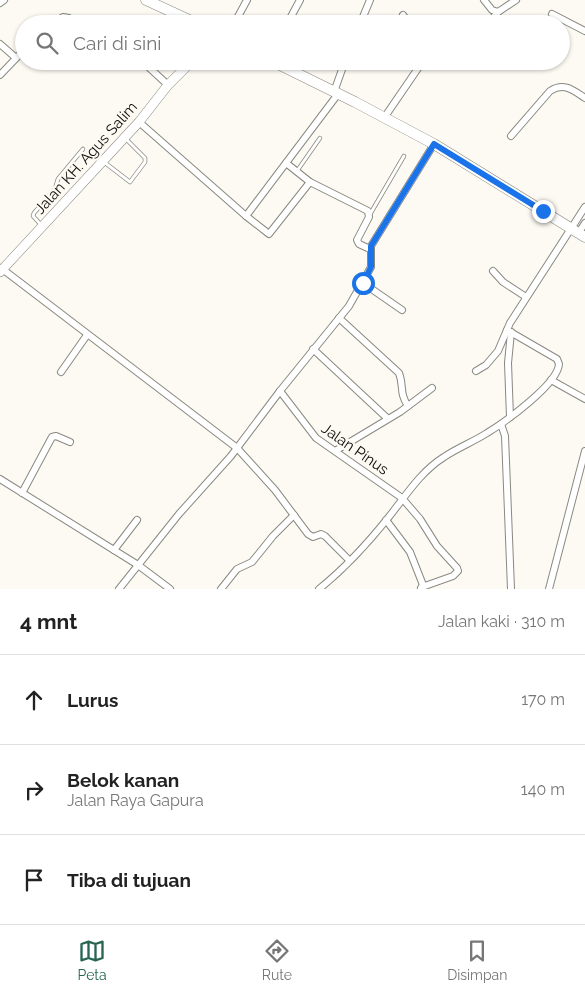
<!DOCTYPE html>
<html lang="id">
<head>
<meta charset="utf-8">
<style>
	:root { --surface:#fff; --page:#f6f6f6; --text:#222; --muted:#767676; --line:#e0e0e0; --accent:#276552 }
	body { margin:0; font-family:Raleway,sans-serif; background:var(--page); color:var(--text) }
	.stop { position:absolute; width:15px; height:15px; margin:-11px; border:4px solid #1a73e8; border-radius:50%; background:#fff }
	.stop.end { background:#1a73e8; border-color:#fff; box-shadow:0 1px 5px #0008 }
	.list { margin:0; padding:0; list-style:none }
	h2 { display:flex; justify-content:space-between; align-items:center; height:65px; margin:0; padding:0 20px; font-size:21px }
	h2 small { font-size:16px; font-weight:400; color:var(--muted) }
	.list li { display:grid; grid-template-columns:32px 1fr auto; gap:15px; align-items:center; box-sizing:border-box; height:90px; padding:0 20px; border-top:1px solid var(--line) }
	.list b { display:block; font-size:19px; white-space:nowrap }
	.list p { margin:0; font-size:16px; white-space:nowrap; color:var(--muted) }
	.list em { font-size:16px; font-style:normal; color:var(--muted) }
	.icon { flex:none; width:28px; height:28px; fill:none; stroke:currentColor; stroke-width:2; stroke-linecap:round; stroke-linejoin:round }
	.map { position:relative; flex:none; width:585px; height:589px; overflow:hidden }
	.search { position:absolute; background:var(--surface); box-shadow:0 1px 4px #0004; left:15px; right:15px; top:15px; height:55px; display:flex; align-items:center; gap:12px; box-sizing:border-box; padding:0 18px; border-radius:28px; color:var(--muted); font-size:19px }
	.sheet { height:335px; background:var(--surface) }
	nav { display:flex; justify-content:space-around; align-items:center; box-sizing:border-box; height:70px; border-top:1px solid var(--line); background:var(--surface); font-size:14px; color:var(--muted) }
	nav a { display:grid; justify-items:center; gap:2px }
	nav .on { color:var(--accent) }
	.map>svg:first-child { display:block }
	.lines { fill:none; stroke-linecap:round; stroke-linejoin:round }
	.service-casing { stroke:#8a8981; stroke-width:4.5 }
	.minor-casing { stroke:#8a8981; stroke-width:8 }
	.secondary-casing { stroke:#8a8981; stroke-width:10 }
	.primary-casing { stroke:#8a8981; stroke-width:11 }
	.service { stroke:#fff; stroke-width:3 }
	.minor { stroke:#fff; stroke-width:6 }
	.secondary { stroke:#fff; stroke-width:9 }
	.primary { stroke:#fff; stroke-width:10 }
	.route { stroke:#1a73e8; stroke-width:6 }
	.labels { text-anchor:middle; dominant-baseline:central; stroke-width:4.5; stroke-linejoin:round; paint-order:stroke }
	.street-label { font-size:15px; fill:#0c0b09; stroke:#fcfaf2 }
</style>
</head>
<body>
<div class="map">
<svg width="585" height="589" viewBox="0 0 585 589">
	<rect width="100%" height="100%" fill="#fcfaf2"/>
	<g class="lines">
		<defs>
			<g id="service">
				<polyline points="104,162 130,182 145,162 145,158 125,138"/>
				<polyline points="297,171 320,138"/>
				<polyline points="369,216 404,156"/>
				<polyline points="42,226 33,216 34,213 55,189 58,179 83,149"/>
			</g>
			<g id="minor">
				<polyline points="484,0 492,10 498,12 516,0"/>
				<polyline points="0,3 4,0"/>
				<polyline points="552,14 585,31"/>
				<polyline points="403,15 410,24"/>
				<polyline points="53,24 63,17 69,18 75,24"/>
				<polyline points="234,24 247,0"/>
				<polyline points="287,24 300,0"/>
				<polyline points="360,24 370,0"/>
				<polyline points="488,24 498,12"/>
				<polyline points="0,44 16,58"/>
				<polyline points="142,61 168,85"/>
				<polyline points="0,75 24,50"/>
				<polyline points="334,92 345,61"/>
				<polyline points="384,118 423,61"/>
				<polyline points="139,122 246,216 338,94"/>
				<path d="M511,136L550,91C564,82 573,90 585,98"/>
				<polyline points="286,163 310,182"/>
				<polyline points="246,216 269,234 310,182 368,211 369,217 357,240 359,244 370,249"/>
				<polyline points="578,234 585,223"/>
				<polyline points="1,268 237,448 275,490 308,534 313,537 321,534 325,536 349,560"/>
				<polyline points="493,271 503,282 526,297"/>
				<polyline points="363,283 402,310"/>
				<path d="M339,318L399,373C404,386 399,393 408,406"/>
				<polyline points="313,349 387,418"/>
				<polyline points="476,371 486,365 498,351 510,323 585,207"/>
				<polyline points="61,372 87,335"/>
				<polyline points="551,380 585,399"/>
				<polyline points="280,391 316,438 402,498 420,519 437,546 457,568 458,571 453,576 422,587"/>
				<polyline points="510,417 508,363 511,332"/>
				<polyline points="501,424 505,436 511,589"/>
				<polyline points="335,451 400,412 432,388"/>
				<polyline points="0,479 138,565 170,589"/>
				<polyline points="22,493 52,437 56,436 70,442"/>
				<polyline points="386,520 410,552 423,585 421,588"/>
				<polyline points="114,550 137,520"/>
				<polyline points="119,589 179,514 231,456 280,391 349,306 371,267 371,246 434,144"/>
				<polyline points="221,589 237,569 252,562 273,536 294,515"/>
				<path d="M319,589C344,569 368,543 388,518C405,497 420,472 444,457C457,448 473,442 487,433C505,422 558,384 559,364L557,359L507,330"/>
				<polyline points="549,589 585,451"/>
			</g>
			<polyline id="secondary" points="0,272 139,122 168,85 192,61"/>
			<g id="primary">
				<polyline points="146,0 198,24"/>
				<polyline points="272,61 355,102 434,144 585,237"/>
			</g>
		</defs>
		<use href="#service" class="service-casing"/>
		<use href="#minor" class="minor-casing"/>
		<use href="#secondary" class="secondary-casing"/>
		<use href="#primary" class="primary-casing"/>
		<use href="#service" class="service"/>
		<use href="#minor" class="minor"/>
		<use href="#secondary" class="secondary"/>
		<use href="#primary" class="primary"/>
	</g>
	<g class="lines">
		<polyline class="route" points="363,283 371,267 371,246 434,144 543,211"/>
	</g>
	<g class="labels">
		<g class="street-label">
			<text transform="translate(86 158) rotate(-48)">Jalan KH. Agus Salim</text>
			<text transform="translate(355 449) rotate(35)">Jalan Pinus</text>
		</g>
	</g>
</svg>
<div class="stop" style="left:363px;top:283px"></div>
<div class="stop end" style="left:543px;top:211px"></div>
<div class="search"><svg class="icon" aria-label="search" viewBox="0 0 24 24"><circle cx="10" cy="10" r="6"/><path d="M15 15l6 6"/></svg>Cari di sini</div>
</div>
<section class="sheet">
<h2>4 mnt<small>Jalan kaki · 310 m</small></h2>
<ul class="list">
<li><svg class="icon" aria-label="ahead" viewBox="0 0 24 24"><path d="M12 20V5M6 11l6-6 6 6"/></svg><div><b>Lurus</b></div><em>170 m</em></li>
<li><svg class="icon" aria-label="right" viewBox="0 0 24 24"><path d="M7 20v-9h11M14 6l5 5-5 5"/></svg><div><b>Belok kanan</b><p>Jalan Raya Gapura</p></div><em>140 m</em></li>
<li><svg class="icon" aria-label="arrive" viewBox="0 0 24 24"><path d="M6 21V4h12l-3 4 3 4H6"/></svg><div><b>Tiba di tujuan</b></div></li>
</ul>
</section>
<nav>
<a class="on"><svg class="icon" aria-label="map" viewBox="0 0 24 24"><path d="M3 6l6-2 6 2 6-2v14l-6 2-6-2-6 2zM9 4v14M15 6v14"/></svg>Peta</a>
<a><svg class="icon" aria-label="directions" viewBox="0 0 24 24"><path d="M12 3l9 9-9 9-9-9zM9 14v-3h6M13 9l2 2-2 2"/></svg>Rute</a>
<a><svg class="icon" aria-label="saved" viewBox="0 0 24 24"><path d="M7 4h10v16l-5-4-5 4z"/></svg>Disimpan</a>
</nav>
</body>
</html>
